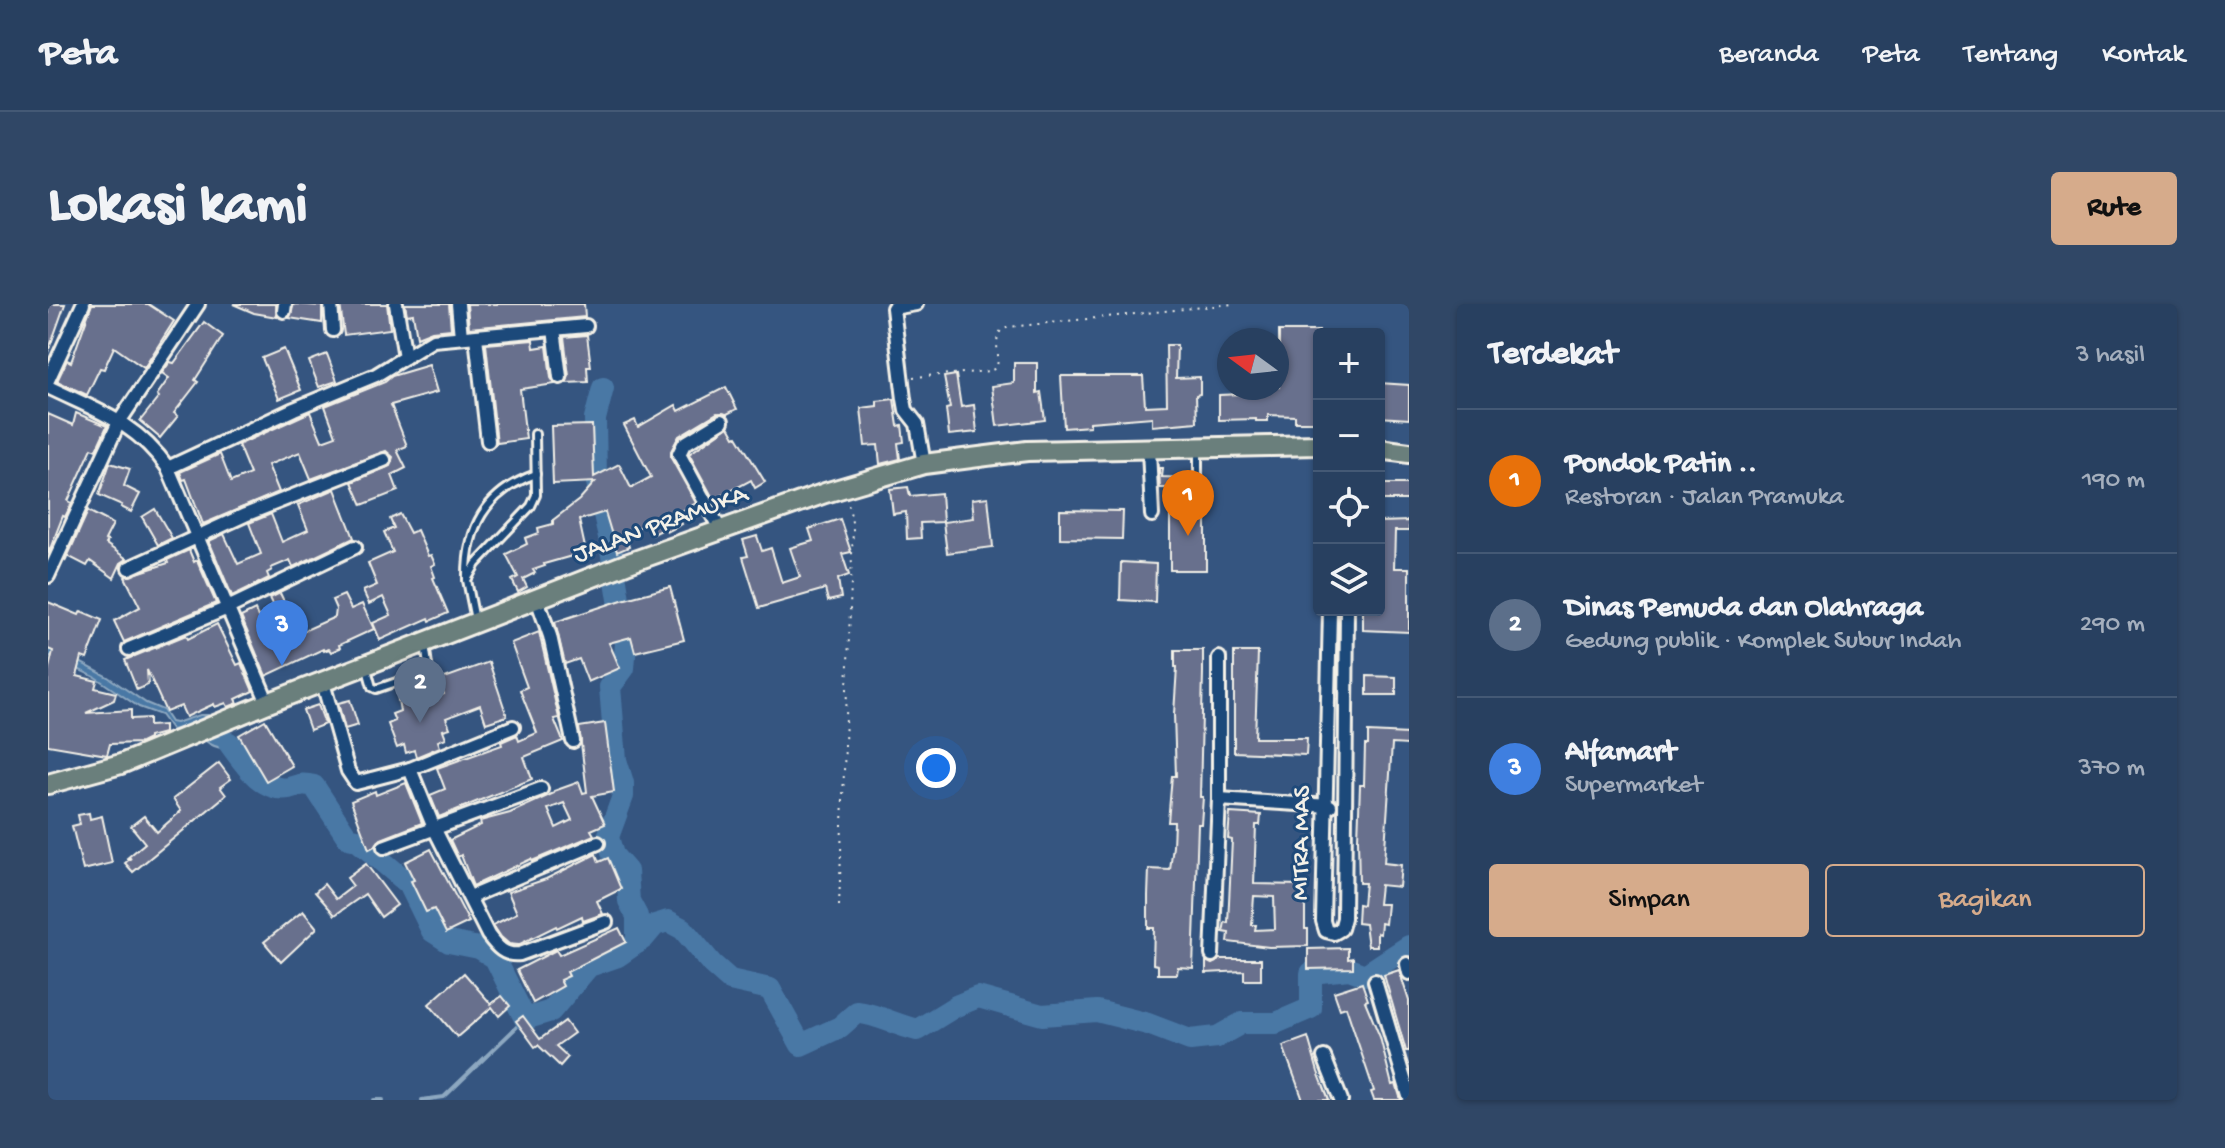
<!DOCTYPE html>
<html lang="id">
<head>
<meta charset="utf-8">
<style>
	:root { --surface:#284060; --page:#304766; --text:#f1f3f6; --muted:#a5afbd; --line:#445975; --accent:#d6ab8b }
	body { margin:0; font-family:"Gochi Hand",sans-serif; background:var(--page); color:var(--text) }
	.controls { position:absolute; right:24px; top:24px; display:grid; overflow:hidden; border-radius:8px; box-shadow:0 2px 6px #0004 }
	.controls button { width:72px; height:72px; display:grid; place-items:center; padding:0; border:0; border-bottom:2px solid var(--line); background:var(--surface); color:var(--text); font:40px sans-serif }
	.compass { position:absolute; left:1169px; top:24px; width:72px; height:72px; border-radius:50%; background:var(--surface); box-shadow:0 2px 6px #0004; rotate:285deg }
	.you { position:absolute; left:888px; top:464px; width:28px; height:28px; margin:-20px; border:6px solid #fff; border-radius:50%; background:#1a73e8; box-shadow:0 0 0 12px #1a73e833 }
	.badge { display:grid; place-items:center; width:52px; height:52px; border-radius:50%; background:var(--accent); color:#fff; font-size:26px; font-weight:700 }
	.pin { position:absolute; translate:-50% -66px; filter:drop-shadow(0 2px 4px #0008) }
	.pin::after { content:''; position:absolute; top:42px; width:28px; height:24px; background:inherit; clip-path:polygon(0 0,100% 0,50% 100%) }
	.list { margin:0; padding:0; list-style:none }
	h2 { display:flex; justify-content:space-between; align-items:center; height:104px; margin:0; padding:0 32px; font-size:34px }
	h2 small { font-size:26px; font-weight:400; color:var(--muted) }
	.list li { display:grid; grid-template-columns:52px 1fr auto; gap:24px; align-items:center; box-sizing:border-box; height:144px; padding:0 32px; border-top:2px solid var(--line) }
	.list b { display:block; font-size:30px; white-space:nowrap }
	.list p { margin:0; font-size:26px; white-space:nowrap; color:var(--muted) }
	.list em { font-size:26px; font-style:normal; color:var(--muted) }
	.actions { display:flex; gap:16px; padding:24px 32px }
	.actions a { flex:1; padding:18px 0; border:2px solid var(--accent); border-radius:8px; text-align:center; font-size:28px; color:var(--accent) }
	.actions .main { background:var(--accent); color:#111 }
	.icon { flex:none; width:44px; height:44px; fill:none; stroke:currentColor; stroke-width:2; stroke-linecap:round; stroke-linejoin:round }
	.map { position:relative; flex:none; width:1361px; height:796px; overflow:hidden; border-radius:8px }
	header { display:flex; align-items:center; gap:48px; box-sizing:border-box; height:112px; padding:0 40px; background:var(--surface); border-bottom:2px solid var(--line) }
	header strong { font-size:38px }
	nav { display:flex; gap:44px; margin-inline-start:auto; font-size:28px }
	.intro { display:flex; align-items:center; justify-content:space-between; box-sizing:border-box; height:192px; padding:0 48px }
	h1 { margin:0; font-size:56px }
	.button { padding:20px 36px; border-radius:8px; background:var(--accent); color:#111; font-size:28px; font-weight:700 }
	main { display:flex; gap:48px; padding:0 48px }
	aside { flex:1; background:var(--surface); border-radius:8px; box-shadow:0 2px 6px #0004 }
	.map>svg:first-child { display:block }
	.water { fill:#4978a5; stroke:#8da8c0; stroke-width:2 }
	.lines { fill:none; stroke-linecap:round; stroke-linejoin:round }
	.stream { stroke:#8da8c0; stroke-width:4 }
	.river { stroke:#4978a5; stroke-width:22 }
	.building { fill:#676f8d; stroke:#f4f1e8; stroke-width:2; fill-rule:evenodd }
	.service-casing { stroke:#f4f1e8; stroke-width:12 }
	.minor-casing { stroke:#f4f1e8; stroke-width:18 }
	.primary-casing { stroke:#f4f1e8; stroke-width:24 }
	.path { stroke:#f4f1e8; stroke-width:2; stroke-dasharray:2 6; stroke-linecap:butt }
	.service { stroke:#1f4a7a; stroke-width:6 }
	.minor { stroke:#1f4a7a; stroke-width:12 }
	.primary { stroke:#6b7f7c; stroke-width:18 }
	.labels { text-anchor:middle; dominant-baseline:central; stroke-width:6; stroke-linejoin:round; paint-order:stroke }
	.street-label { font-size:26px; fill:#f4f1e8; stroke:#1f4a7a }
</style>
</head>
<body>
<header>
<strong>Peta</strong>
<nav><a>Beranda</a><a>Peta</a><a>Tentang</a><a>Kontak</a></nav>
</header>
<div class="intro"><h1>Lokasi kami</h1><a class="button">Rute</a></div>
<main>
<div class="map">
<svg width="1361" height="796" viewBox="0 0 1361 796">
	<rect width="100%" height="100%" fill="#355580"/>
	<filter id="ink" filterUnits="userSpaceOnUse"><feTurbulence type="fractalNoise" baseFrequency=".0125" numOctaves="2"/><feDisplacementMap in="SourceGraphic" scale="16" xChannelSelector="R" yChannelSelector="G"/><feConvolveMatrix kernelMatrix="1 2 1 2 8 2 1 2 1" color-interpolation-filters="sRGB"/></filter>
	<g filter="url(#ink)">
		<path class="water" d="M0,341L60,373L98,399L115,406L123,418L128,419L152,411H160L171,423L186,434L203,459L194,467L176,444C160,443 153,433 145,421L124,426L113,411L91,403L47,373L0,351Z"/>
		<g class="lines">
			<g class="stream">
				<polyline points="326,796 335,796"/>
				<polyline points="374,796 396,793 477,715"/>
			</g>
			<g class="river">
				<polyline points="555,84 547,115 548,174 561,233 578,339 576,364 562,383 568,456 575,479 575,492 560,533 565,551 579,567 581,597 589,612 589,639"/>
				<path d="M181,439C195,458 214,489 241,484C252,481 254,479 266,482L300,534L309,536L361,580L384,627L401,638L431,644L447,654L477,715L503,707L541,662L570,652L596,634L607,621L620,617L635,625L664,660L682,676L722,685L753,741L792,723L809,708C831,711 848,721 869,726L908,702L930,693L994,711L1049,707L1100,720L1142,736L1169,733L1194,719H1228L1263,704V669L1301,665L1317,671L1361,642"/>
			</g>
		</g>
		<g class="building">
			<polygon points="0,0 17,0 0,48"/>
			<polygon points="44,0 100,0 126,17 96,64 66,43 56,65 52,64 39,91 9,77 19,56 23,58"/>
			<polygon points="185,0 228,0 229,13 206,9"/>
			<polygon points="246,0 274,2 274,19 241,14"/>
			<polygon points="292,0 339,0 342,25 296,31"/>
			<polygon points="357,0 401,0 403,25 384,27 369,33 365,10 359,11"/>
			<polygon points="419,0 536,0 537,13 421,24"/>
			<polygon points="156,18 175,32 147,76 150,78 126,109 130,112 112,134 92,117 111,93 109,91 121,74 114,69 122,58 126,59"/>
			<polygon points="1231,27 1271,27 1271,118 1247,118 1247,112 1220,111 1220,117 1208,117 1208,115 1171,116 1171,91 1193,90 1193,84 1231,83"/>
			<polygon points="539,31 543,63 539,63 540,78 518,79 521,72 516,33"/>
			<polygon points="485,36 486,44 499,42 503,74 507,80 472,85 478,135 449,139 438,40"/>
			<polygon points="1118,41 1129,41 1128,74 1152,73 1152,90 1148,91 1149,118 1104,122 1104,113 1042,118 1042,122 1016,124 1013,72 1095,72 1097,102 1119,101"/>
			<polygon points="236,45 253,86 231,95 214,54"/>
			<polygon points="279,50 289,77 271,83 261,57"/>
			<polygon points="966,59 989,59 989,89 993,88 997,116 949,122 944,82 966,79"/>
			<polygon points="381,61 389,88 343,101 359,142 349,146 358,164 344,171 350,187 314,201 304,178 342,162 345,153 338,147 263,175 252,148 220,161 231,188 155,220 138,175 135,176 132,168 172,150 183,178 202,170 190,141 262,108 274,137 288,132 277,102 337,78 344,72"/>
			<polygon points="908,71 913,103 926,101 929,128 901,131 898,105 902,104 896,73"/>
			<polygon points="1331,79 1361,81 1361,115 1331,113"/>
			<polygon points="678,83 689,105 679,110 669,109 631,132 623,147 623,154 648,199 629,210 634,220 619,228 617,224 604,231 598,220 576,229 581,243 569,248 557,208 531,216 538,248 496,260 497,262 485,266 487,269 475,275 479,283 470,288 464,276 470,273 458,250 479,240 477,234 491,229 490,224 505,220 505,216 531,196 547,178 505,180 503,122 544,121 546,173 571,160 583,184 603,173 576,121 587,116 590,123 628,101 631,107"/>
			<polygon points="846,95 850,122 854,121 856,138 850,139 852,155 832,160 830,141 817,142 813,104 829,102 829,97"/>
			<polygon points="28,109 59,122 48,146 44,144 20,197 24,199 17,213 15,212 0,250 0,110 25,121"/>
			<polygon points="681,122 687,133 689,132 717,178 707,184 703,176 666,196 641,150"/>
			<polygon points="62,159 82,165 76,182 92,190 83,208 73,203 74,201 51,191"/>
			<polygon points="1111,164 1115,164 1114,173 1139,174 1139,198 1158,198 1158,266 1122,266 1122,184 1112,184"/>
			<rect x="1331" y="180" width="30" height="16"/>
			<polygon points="860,183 862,192 893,189 895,218 872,219 873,234 859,235 858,208 845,210 842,185"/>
			<polygon points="287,185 306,234 245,263 242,256 223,264 224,266 219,269 221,274 184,292 161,237 176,230 190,260 213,250 201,219 223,210 234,238 260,226 250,201"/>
			<polygon points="940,193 945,243 899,249 895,218 926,214 924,195"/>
			<polygon points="107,205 124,234 110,241 94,213"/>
			<polygon points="1012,206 1075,207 1074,235 1012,234"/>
			<polygon points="40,207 65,220 57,236 60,237 58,240 79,255 73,259 66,274 42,257 39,262 20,252 17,258"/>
			<polygon points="352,210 362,229 369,226 380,252 383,251 387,260 383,262 387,273 385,274 400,309 382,317 381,314 332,336 325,319 343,311 335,293 321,300 315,287 329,281 320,259 345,248 336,228 346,224 342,215"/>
			<polygon points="792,215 803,248 794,250 801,271 790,275 793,294 780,297 777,285 711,304 695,253 700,252 695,236 709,232 714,247 723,244 734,279 752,273 742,244 765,237 761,225"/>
			<polygon points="1361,217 1361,227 1347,227 1346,264 1361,264 1361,328 1315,326 1315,307 1331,307 1331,218"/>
			<polygon points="141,246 146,258 149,256 168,299 76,338 66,317 92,303 77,273 120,259 119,256"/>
			<polygon points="1073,258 1108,260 1107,298 1072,296"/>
			<polygon points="622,283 636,336 587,348 583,333 561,339 572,364 540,378 531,355 517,360 507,318 574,296"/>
			<polygon points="232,289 251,329 287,313 288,305 284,296 296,291 303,305 314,300 326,325 291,341 292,344 283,348 281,345 276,347 275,345 218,372 193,313 207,306 210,313 227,304 222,294"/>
			<polygon points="0,298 31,311 33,307 54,316 39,355 34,353 29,372 49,377 47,384 68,389 66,396 38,409 83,406 83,415 101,414 101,422 116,421 116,429 101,433 101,435 93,439 62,440 59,451 0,441 0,368 5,347 0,345"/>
			<polygon points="169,320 189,361 193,359 205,387 188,395 190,399 180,403 178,399 167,403 166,400 138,413 133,402 118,408 99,366 100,381 89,386 77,356 138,331 140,335"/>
			<polygon points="491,328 511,414 506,415 515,437 476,453 484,475 391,513 382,491 397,485 389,464 454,441 453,438 469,431 471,437 489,429 472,386 479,383 463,339"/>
			<polygon points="1127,346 1155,346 1155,368 1152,493 1155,493 1153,520 1150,520 1145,664 1130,663 1129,670 1110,670 1110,661 1105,660 1106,624 1100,624 1100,592 1101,565 1122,566 1125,542 1126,518 1120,518 1124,472 1128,472 1126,410 1129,363 1127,363"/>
			<polygon points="1186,348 1210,348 1207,434 1259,434 1258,451 1186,448"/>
			<polygon points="441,358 459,412 438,419 432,401 398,414 402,424 395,426 398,434 390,437 392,443 368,453 366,446 358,449 356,441 349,444 340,420 347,417 344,410 352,407 348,385 362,380 365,390 372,388 376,398 396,390 391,376"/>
			<polygon points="1319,372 1348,373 1348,391 1319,391"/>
			<polygon points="302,396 310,421 297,425 290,399"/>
			<polygon points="270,401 277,420 262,426 255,406"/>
			<polygon points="217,416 244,462 218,477 191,431"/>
			<path d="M557,419L566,488L544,492L557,520L543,526L546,531L484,557L483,555L425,582L413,551L410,553L402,536L433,521L432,517L462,509L506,489V487L531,478L535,489L539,488L531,423ZM516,499L524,516L508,524L500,505Z"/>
			<polygon points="1320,428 1360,430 1360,441 1344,440 1336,559 1353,561 1351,583 1332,581 1330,600 1339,600 1337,620 1333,619 1332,630 1329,629 1329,642 1320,642 1317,620 1309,619 1310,600 1315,601 1317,579 1311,579 1310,535 1312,481 1316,481 1317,441 1320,441"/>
			<polygon points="171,459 183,475 172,483 178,491 85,568 77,559 83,554 78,555 97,539 83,522 96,512 109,528 133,507 125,495"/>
			<polygon points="358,479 374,519 333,535 327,542 321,545 303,497 327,487 328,491"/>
			<polygon points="41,509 42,515 54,512 64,559 35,566 24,522 32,520 30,511"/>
			<path d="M1182,509L1213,511L1212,521H1208L1206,580L1257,581V625H1260V642L1221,643L1180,638L1181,629L1175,628L1177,618L1180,619L1184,536L1180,535ZM1206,592L1226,593L1227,625L1207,626L1208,621H1204Z"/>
			<polygon points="383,545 421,618 398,629 386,605 378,608 363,577 366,576 357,558"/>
			<polygon points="548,550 551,558 560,554 573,585 549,597 555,610 535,617 534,612 509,624 508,622 470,641 461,640 453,633 445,621 469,609 460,588 498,575"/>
			<polygon points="318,560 349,601 333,613 317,590 287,611 267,588 276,580 288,595 305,582 299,574"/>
			<polygon points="255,607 269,624 233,658 216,638"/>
			<polygon points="571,624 578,638 519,668 521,672 512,676 515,682 485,699 469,666 508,646 511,651"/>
			<polygon points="1300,644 1300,655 1305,654 1305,664 1260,665 1260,645"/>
			<polygon points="1173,655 1213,655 1213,676 1196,676 1196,667 1158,669 1158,657 1164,660"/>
			<polygon points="1351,666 1361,697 1361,747 1358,747 1336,671"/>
			<polygon points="416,669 443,700 454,692 462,702 451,712 444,703 409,733 381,700"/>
			<polygon points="1314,679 1320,696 1317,697 1332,733 1344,781 1348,780 1353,796 1326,796 1323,788 1326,787 1298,703 1292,705 1286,688"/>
			<polygon points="475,712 492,735 517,717 526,729 508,742 520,753 512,762 490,741 487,743 468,717"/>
			<polygon points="1260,733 1270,768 1281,796 1255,796 1235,742"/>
		</g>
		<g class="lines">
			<defs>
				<g id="service">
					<polyline points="1150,146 1150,194"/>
					<path d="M419,276C418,224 437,188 488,170"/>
					<polyline points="427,316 419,276 428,260 483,202 488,191 487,130"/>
					<polyline points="319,365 324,383 328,385 375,369 380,361 377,340"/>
				</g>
				<g id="minor">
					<polyline points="283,0 285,26"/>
					<polyline points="348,0 357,53"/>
					<polyline points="410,0 413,33"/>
					<polyline points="868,0 845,4 856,95 858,106 869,120 876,160"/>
					<polyline points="236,7 237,0"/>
					<polyline points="506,25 512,73"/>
					<polyline points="428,33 440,137"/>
					<polyline points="0,76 35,0"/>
					<path d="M0,83C49,107 88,118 120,164L220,399"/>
					<polyline points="1101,145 1104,211"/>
					<polyline points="120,164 246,105 328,71 385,36 538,22"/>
					<polyline points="673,227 631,150 636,140 674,117"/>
					<polyline points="81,264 197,211 336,156"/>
					<polyline points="0,272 71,118 150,0"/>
					<polyline points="489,295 502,332 525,437"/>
					<polyline points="1282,306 1275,617 1278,627 1286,629 1293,625 1296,614 1299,306"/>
					<polyline points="81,345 180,304 307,243"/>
					<polyline points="275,379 300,467 308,479 362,465 465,423"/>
					<path d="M362,465L386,524L440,631C449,643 456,652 472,650L558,618"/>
					<polyline points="1171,495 1282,502"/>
					<polyline points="336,543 493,485"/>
					<polyline points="422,593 550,539"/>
					<polyline points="1164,651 1171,495 1171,354"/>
					<polyline points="1359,660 1361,669"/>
					<polyline points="1327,677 1361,792"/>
					<polyline points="1276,753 1293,796"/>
				</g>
				<g id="primary">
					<polyline points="1331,145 1361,149"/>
					<polyline points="0,480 73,460 220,399 578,260 777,189 876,160 979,147 1271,141"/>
				</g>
			</defs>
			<use href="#service" class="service-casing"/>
			<use href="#minor" class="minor-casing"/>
			<use href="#primary" class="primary-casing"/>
			<g class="path">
				<path d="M865,73L942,67L948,64C954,49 944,41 953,26L961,23L1185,0"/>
				<polyline points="791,602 805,224 800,196"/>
			</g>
			<use href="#service" class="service"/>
			<use href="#minor" class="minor"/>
			<use href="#primary" class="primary"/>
		</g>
	</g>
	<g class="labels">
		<g class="street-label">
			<text transform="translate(613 222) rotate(-20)">JALAN PRAMUKA</text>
			<text transform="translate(1255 539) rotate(-89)">MITRA MAS</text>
		</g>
	</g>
</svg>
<div class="controls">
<button>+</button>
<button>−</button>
<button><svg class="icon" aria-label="locate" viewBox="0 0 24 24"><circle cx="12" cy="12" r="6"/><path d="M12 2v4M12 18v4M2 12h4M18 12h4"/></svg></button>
<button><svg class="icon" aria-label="layers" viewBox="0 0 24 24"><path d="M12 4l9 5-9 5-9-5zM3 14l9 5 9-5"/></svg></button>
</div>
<svg class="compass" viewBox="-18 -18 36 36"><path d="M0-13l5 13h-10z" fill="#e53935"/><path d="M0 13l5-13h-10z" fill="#a5afbd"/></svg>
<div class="you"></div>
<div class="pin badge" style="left:1140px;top:232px;background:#e8710a">1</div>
<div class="pin badge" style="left:372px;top:419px;background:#5c6f8a">2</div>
<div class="pin badge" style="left:234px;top:362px;background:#3f7fe0">3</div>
</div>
<aside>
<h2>Terdekat<small>3 hasil</small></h2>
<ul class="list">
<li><span class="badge" style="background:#e8710a">1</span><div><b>Pondok Patin ..</b><p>Restoran · Jalan Pramuka</p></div><em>190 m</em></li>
<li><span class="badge" style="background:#5c6f8a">2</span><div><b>Dinas Pemuda dan Olahraga</b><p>Gedung publik · Komplek Subur Indah</p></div><em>290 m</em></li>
<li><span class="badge" style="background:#3f7fe0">3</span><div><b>Alfamart</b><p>Supermarket</p></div><em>370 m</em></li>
</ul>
<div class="actions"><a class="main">Simpan</a><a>Bagikan</a></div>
</aside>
</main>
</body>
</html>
